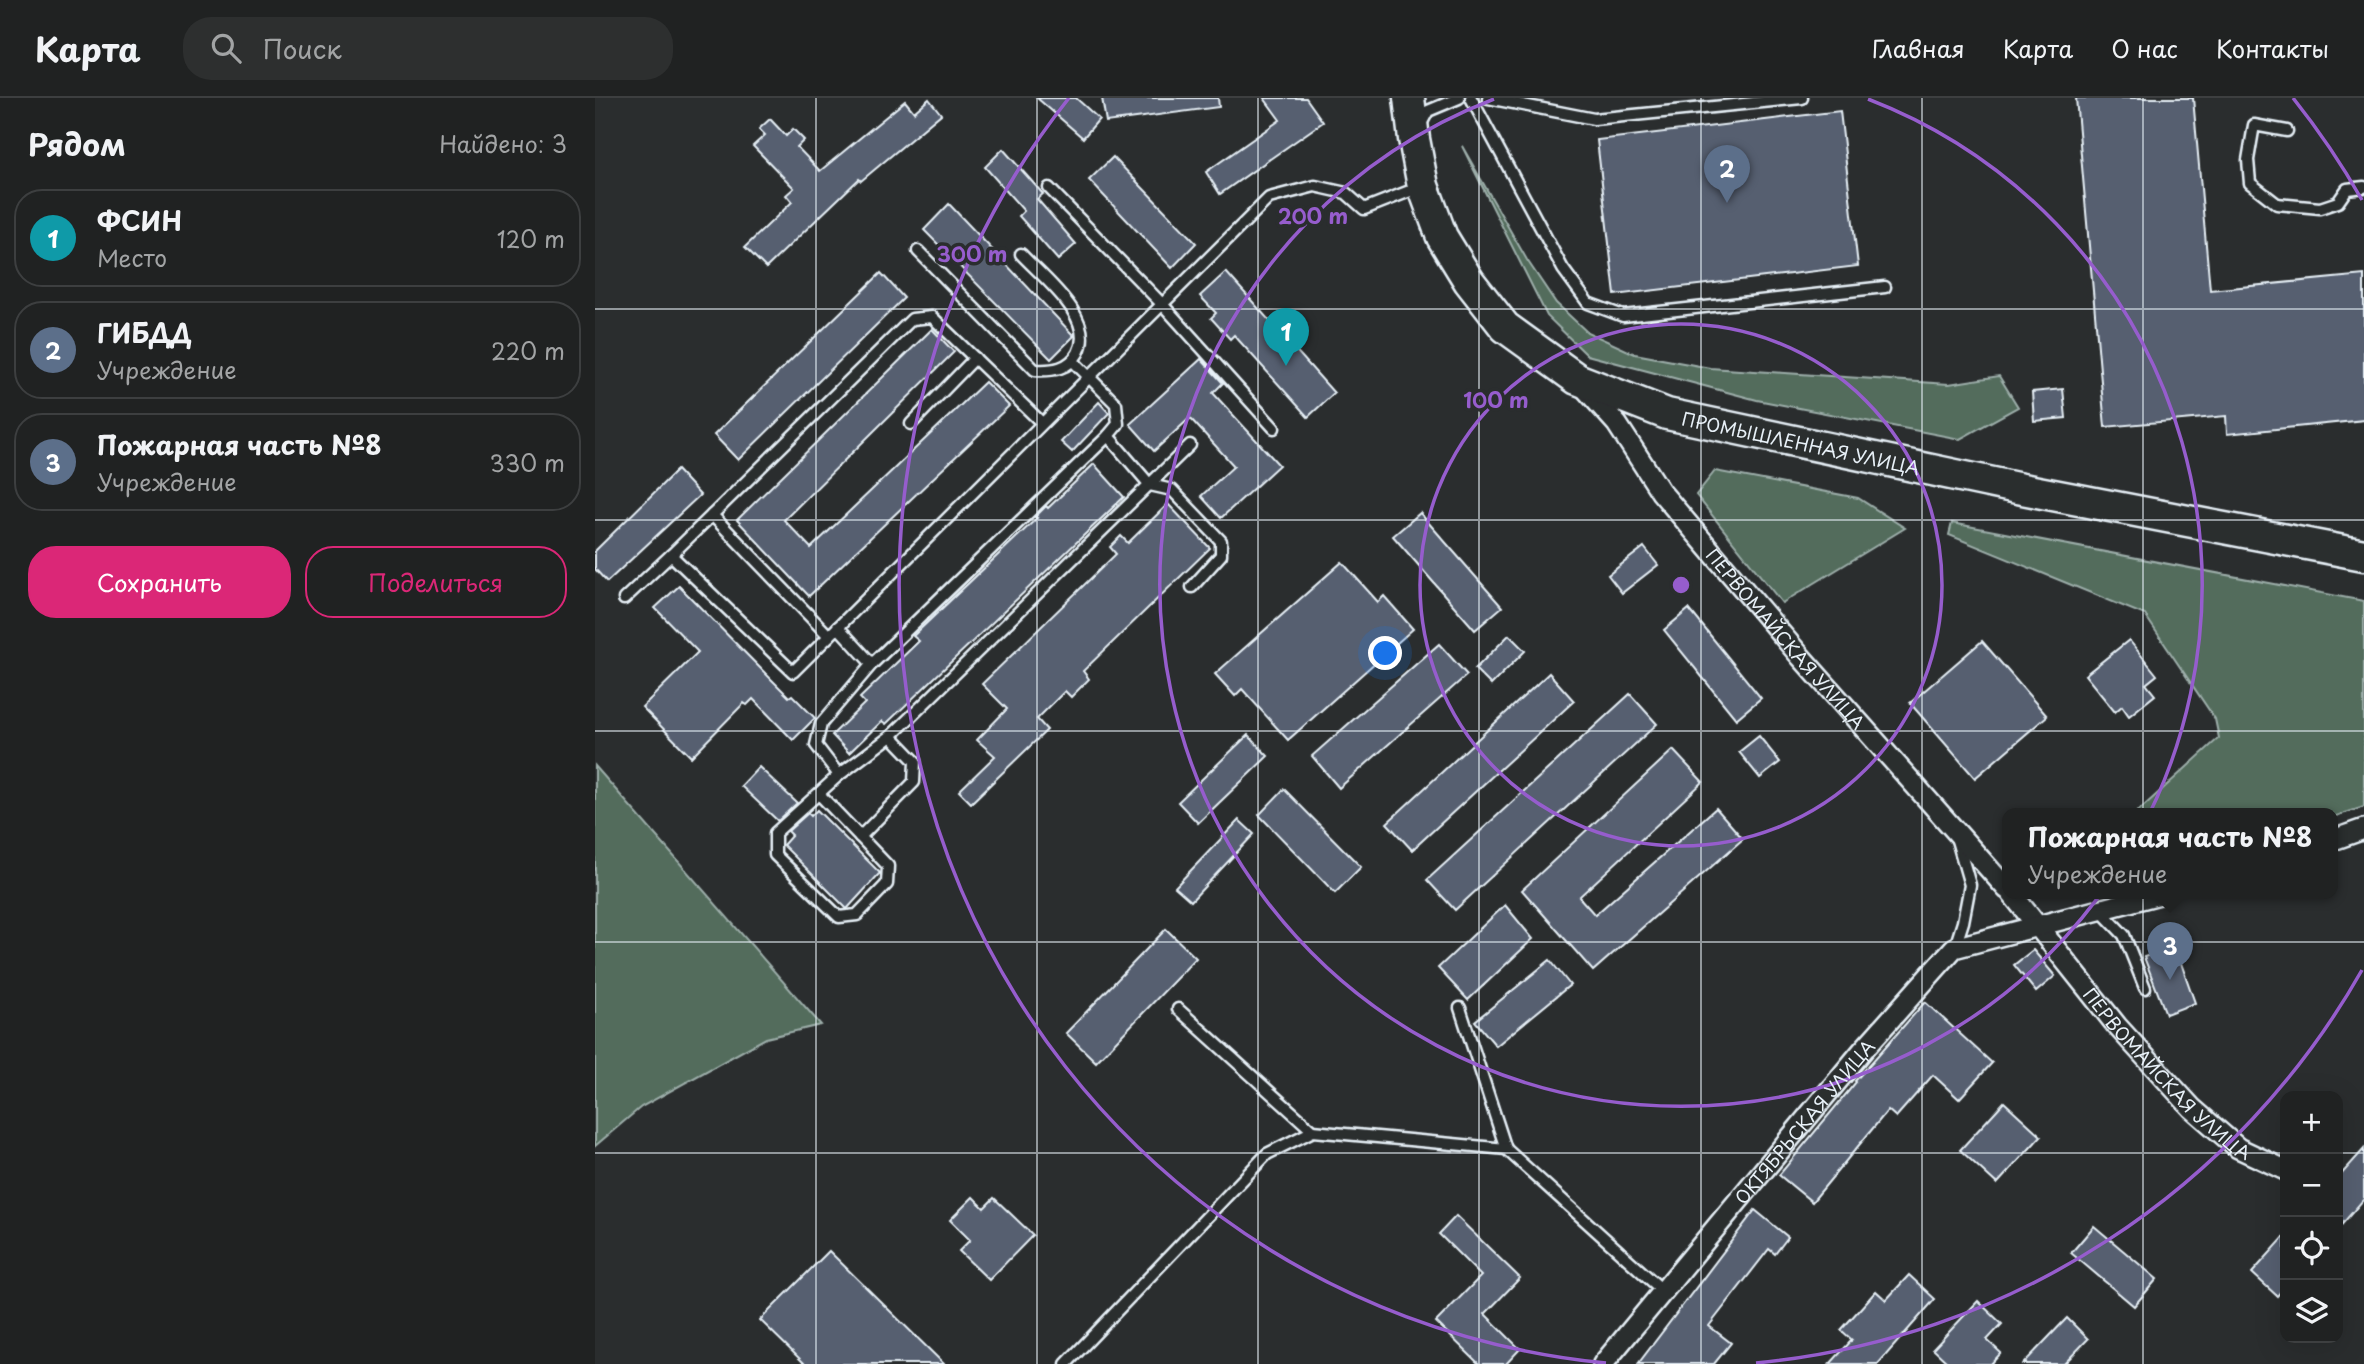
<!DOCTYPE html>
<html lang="ru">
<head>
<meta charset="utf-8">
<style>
	:root { --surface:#202222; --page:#2d2f2f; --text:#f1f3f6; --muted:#a2a4a5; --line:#3d3f40; --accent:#db2777 }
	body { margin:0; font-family:"Playpen Sans",sans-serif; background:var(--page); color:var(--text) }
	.controls { position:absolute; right:21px; bottom:21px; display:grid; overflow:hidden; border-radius:14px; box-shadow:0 7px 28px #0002 }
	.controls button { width:63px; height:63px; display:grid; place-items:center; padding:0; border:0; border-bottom:2px solid var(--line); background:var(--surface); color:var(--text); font:35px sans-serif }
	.you { position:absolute; left:791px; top:556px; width:24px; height:24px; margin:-18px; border:5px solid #fff; border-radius:50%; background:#1a73e8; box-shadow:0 0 0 10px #1a73e833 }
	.badge { display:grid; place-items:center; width:46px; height:46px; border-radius:50%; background:var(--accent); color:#fff; font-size:23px; font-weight:700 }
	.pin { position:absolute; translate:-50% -58px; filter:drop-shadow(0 2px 4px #0008) }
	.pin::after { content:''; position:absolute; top:37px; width:24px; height:21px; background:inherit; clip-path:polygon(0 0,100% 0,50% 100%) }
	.popup { position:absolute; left:1407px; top:710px; width:336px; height:91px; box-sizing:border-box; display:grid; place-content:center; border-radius:14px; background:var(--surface); filter:drop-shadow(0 2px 5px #0005); font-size:23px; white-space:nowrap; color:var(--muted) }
	.popup b { font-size:26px; color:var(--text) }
	.popup::after { content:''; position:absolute; left:50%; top:100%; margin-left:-14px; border:14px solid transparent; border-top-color:var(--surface) }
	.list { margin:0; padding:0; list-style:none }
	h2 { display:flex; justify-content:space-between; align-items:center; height:91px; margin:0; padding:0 28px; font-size:30px }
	h2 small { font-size:23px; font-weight:400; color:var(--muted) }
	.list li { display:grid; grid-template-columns:46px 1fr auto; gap:21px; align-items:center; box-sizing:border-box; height:98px; margin:0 14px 14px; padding:0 14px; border:2px solid var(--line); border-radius:28px }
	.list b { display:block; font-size:26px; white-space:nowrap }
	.list p { margin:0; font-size:23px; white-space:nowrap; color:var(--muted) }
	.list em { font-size:23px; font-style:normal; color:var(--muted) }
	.actions { display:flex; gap:14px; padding:21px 28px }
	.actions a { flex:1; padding:16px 0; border:2px solid var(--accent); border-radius:28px; text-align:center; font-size:24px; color:var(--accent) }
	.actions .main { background:var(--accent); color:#fff }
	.icon { flex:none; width:38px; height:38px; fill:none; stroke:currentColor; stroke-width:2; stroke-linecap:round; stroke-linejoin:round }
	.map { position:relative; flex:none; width:1769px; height:1266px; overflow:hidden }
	header { display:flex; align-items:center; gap:42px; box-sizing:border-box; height:98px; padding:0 35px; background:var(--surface); border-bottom:2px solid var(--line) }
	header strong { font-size:33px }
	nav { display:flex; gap:38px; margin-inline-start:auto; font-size:24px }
	.search { width:490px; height:63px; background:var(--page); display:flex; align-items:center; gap:18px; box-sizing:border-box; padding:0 24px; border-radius:28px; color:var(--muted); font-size:26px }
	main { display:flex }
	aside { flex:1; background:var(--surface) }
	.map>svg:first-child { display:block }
	.green { fill:#526c5c; stroke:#9daeaa; stroke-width:2 }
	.building { fill:#565f70; stroke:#e8f1f8; stroke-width:2 }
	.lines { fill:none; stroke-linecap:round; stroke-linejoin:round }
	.lane-casing { stroke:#e8f1f8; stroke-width:15 }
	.street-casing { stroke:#e8f1f8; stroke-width:24 }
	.primary-casing { stroke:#e8f1f8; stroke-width:35 }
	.lane { stroke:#2a2d2e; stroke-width:10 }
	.street { stroke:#2a2d2e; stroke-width:19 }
	.primary { stroke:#2a2d2e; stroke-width:30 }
	.grid { fill:none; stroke:#e8f1f8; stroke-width:2; stroke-opacity:0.55 }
	.ring { fill:none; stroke:#965dcd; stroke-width:3.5 }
	.labels { text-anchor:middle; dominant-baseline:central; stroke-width:7; stroke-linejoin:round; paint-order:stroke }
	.street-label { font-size:18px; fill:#e8f1f8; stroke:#2a2d2e }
	.centre { fill:#965dcd; stroke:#2a2d2e; stroke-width:3.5 }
	.ring-label { font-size:21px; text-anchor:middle; font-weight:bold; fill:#965dcd; stroke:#2a2d2e; stroke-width:7; stroke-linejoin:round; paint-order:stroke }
</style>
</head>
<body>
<header>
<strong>Карта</strong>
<div class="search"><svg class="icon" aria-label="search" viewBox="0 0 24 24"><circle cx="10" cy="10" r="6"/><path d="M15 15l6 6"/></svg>Поиск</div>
<nav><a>Главная</a><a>Карта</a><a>О нас</a><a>Контакты</a></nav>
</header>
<main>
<aside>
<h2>Рядом<small>Найдено: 3</small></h2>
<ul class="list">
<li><span class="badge" style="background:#0f9aa8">1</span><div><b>ФСИН</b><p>Место</p></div><em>120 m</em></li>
<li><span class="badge" style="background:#5c6f8a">2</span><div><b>ГИБДД</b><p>Учреждение</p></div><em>220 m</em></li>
<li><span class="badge" style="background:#5c6f8a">3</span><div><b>Пожарная часть №8</b><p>Учреждение</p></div><em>330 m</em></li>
</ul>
<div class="actions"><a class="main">Сохранить</a><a>Поделиться</a></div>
</aside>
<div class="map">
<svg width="1769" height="1266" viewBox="0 0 1769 1266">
	<rect width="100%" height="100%" fill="#2a2d2e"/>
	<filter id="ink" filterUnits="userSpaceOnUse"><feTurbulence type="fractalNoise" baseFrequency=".0143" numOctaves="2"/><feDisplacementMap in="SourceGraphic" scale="14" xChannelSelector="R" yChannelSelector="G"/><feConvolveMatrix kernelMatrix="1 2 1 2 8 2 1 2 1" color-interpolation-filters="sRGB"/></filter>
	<g filter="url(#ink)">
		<g class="green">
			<polygon points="867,48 932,162 961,205 992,234 1040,256 1115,270 1354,286 1404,278 1423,309 1365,341 1162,302 992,257 952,218"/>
			<polygon points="1120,373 1263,400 1310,430 1187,505 1101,397"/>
			<polygon points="1357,425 1769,503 1769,709 1738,719 1738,716 1540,716 1624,640 1620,621 1550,517 1354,437"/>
			<polygon points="0,668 226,927 171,940 46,1009 0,1048"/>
		</g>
		<g class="building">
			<polygon points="442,0 481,0 504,21 488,40"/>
			<polygon points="507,0 623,0 624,9 511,24"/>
			<polygon points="669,0 711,0 728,24 625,96 611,74 685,22"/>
			<polygon points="1481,0 1598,0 1615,192 1769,177 1769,322 1632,336 1631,318 1510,329"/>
			<polygon points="334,1 346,16 266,83 264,81 171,170 150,149 197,104 191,97 199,90 158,48 170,37 164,31 175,21 191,38 198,31 209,42 202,49 225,73 310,3 319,14"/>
			<polygon points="1245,13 1263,168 1020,197 1002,42"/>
			<polygon points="408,51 448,96 442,101 481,146 463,162 424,118 429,113 390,69"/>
			<polygon points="518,59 601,145 577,170 494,82"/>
			<polygon points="354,106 479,238 456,261 329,132"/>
			<polygon points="631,174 739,295 713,319 639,237 635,241 616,220 621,215 605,198"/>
			<polygon points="286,175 309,200 143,362 119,337"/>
			<polygon points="337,231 359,254 189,422 216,450 390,284 414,308 214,498 142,422"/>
			<polygon points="606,261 628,285 618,295 684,367 626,420 606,398 639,368 595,320 559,353 535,326"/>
			<polygon points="1468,291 1471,320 1439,323 1437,294"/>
			<polygon points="504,304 514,315 477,354 466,344"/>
			<polygon points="499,366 529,399 291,626 287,623 254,655 237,637 270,605 265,600 324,543 318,538 442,420 440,419 451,408 453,410"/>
			<polygon points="82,372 105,397 12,484 0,471 0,453"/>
			<polygon points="573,406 615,450 488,573 494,581 476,599 470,593 442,621 452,632 376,705 364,693 400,658 382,642 412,611 387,586 521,456 515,449 526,438 533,445"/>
			<polygon points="825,415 907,509 880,532 798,438"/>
			<polygon points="1049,449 1063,467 1027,495 1013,477"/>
			<polygon points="747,464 783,504 789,498 818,531 693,642 647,591 640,598 620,576"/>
			<polygon points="84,488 178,583 194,599 197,597 220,620 198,642 158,601 152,607 149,605 96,659 47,609 103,554 60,510"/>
			<polygon points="1094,511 1166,600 1141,621 1069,532"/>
			<polygon points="914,537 930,553 896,587 880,571"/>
			<polygon points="1534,542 1562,577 1551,586 1560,597 1534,618 1527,608 1520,614 1490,577"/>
			<polygon points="1387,543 1452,618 1380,680 1315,605"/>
			<polygon points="844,546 872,577 744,690 717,658"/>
			<polygon points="954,575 979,603 817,752 792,725"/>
			<polygon points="1035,596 1062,626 860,812 832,782"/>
			<polygon points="653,637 673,658 603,725 583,704"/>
			<polygon points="1164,638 1185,664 1165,680 1144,654"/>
			<polygon points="1078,652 1108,684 984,799 1000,817 1121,710 1148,741 998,873 927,792"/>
			<polygon points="164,669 202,705 183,723 146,688"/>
			<polygon points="689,691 766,769 740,795 664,717"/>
			<polygon points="222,712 285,775 252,811 188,747 197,737 193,733 213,715 216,718"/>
			<polygon points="644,722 659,736 596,803 580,789"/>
			<polygon points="910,807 938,841 873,902 843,870"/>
			<polygon points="571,831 601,860 501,964 471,935"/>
			<polygon points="1580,848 1600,905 1571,916 1549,859"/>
			<polygon points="1438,852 1460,878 1441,894 1419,867"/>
			<polygon points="955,862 975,887 901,948 880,923"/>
			<polygon points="1330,904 1397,965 1364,1001 1338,977 1301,1019 1293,1012 1217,1104 1184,1077 1261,984 1260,983"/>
			<polygon points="1409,1004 1446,1038 1402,1086 1365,1052"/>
			<polygon points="1769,1051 1769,1101 1743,1131 1743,1080"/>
			<polygon points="378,1099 389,1110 399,1100 438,1137 394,1182 364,1153 375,1142 355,1122"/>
			<polygon points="1160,1112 1193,1139 1180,1156 1174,1151 1114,1228 1136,1245 1119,1266 1043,1266"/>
			<polygon points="861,1118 925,1180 890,1216 925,1251 911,1266 884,1266 841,1224 886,1178 844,1136"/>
			<polygon points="1499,1128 1562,1181 1539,1208 1476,1155"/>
			<polygon points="1690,1138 1690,1189 1682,1198 1657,1175"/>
			<polygon points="234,1153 349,1266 210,1266 165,1222"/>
			<polygon points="1314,1177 1340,1201 1283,1266 1235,1266 1257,1242 1246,1232 1281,1193 1291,1202"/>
			<polygon points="1383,1203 1407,1226 1392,1242 1406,1255 1396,1266 1354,1266 1338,1251"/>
			<polygon points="1472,1220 1493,1241 1469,1266 1428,1266"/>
		</g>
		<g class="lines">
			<defs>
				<g id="lane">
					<polyline points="876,0 968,171 993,205 1028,218 1290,189"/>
					<polyline points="893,0 999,21 1207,0"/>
					<polyline points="825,28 833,13 864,0"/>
					<polyline points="1692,33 1659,27 1653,62 1655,85 1682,106 1725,110 1743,104 1752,91 1769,89"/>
					<polyline points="454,90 567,206 679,330"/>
					<path d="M323,153L440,272C458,273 474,271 483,255C502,220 447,179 426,156"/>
					<polyline points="316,326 380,260"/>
					<polyline points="513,338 555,387 577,392 626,443 626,457 597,489"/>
					<polyline points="117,417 317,221 337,219 447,325"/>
					<polyline points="76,457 117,417 234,538"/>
					<polyline points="29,501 76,457 198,574 674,100 720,88 751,95 769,111 825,89"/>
					<polyline points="243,529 277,566 513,338 523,326 521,306 478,263"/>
					<polyline points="244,677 296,638 595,347"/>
					<polyline points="224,696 293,768 292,786 262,817 244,819 180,757 180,735 244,677 221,647 226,626 277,566"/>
					<polyline points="265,739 319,684 320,663 296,638"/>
					<polyline points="1505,812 1529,837 1550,890"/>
					<polyline points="1360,849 1368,824 1375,787 1362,742"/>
					<polyline points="865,910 911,1051"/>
					<polyline points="583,911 718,1033"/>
					<polyline points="471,1266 672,1056 718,1033 911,1051 1068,1193"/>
				</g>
				<g id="street">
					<path id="s1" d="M987,287L1022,326L1066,394L1206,559L1412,791"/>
					<polyline points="1738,742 1769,731"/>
					<path id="s2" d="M1417,796L1522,928L1597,1010L1643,1050L1690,1072"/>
					<path id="s3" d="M1008,1266L1268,952L1359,850L1565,796"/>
				</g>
				<g id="primary">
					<path id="s4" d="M814,0L819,41L828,88L847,139L874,183L910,229L982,281L1072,316L1422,390L1769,457"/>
				</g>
			</defs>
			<use href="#lane" class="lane-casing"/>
			<use href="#street" class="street-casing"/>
			<use href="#primary" class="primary-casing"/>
			<use href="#lane" class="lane"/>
			<use href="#street" class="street"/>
			<use href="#primary" class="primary"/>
		</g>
	</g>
	<path class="grid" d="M221,0V1266M442,0V1266M663,0V1266M884,0V1266M1106,0V1266M1327,0V1266M1548,0V1266M0,211H1769M0,422H1769M0,633H1769M0,844H1769M0,1055H1690M1743,1055H1769"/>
	<g class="ring">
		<circle cx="1086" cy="487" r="261"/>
		<path d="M1273 1A521 521 0 1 1 899 1"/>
		<path d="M1767 872A782 782 0 0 1 1161 1265M1011 1265A782 782 0 0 1 474 0M1698 0A782 782 0 0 1 1767 102"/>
	</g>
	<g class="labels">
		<g class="street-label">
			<text stroke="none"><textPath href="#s4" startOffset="576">ПРОМЫШЛЕННАЯ УЛИЦА</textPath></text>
			<text stroke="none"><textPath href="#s1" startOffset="326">ПЕРВОМАЙСКАЯ УЛИЦА</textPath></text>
			<text stroke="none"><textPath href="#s2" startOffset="238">ПЕРВОМАЙСКАЯ УЛИЦА</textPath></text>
			<text stroke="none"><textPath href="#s3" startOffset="315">ОКТЯБРЬСКАЯ УЛИЦА</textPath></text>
		</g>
	</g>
	<circle cx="1086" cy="487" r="10" class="centre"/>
	<g class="ring-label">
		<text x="718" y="126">200 m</text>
		<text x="377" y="164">300 m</text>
		<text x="901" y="310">100 m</text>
	</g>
</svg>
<div class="controls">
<button>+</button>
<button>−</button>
<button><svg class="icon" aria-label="locate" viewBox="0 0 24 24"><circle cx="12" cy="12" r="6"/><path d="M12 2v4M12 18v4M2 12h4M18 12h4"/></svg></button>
<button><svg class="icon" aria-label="layers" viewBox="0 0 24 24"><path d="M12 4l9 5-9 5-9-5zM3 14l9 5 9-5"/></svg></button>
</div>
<div class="you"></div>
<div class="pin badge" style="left:691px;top:268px;background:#0f9aa8">1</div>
<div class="pin badge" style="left:1132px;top:105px;background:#5c6f8a">2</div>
<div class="pin badge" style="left:1575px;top:882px;background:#5c6f8a">3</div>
<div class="popup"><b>Пожарная часть №8</b>Учреждение</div>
</div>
</main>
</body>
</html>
